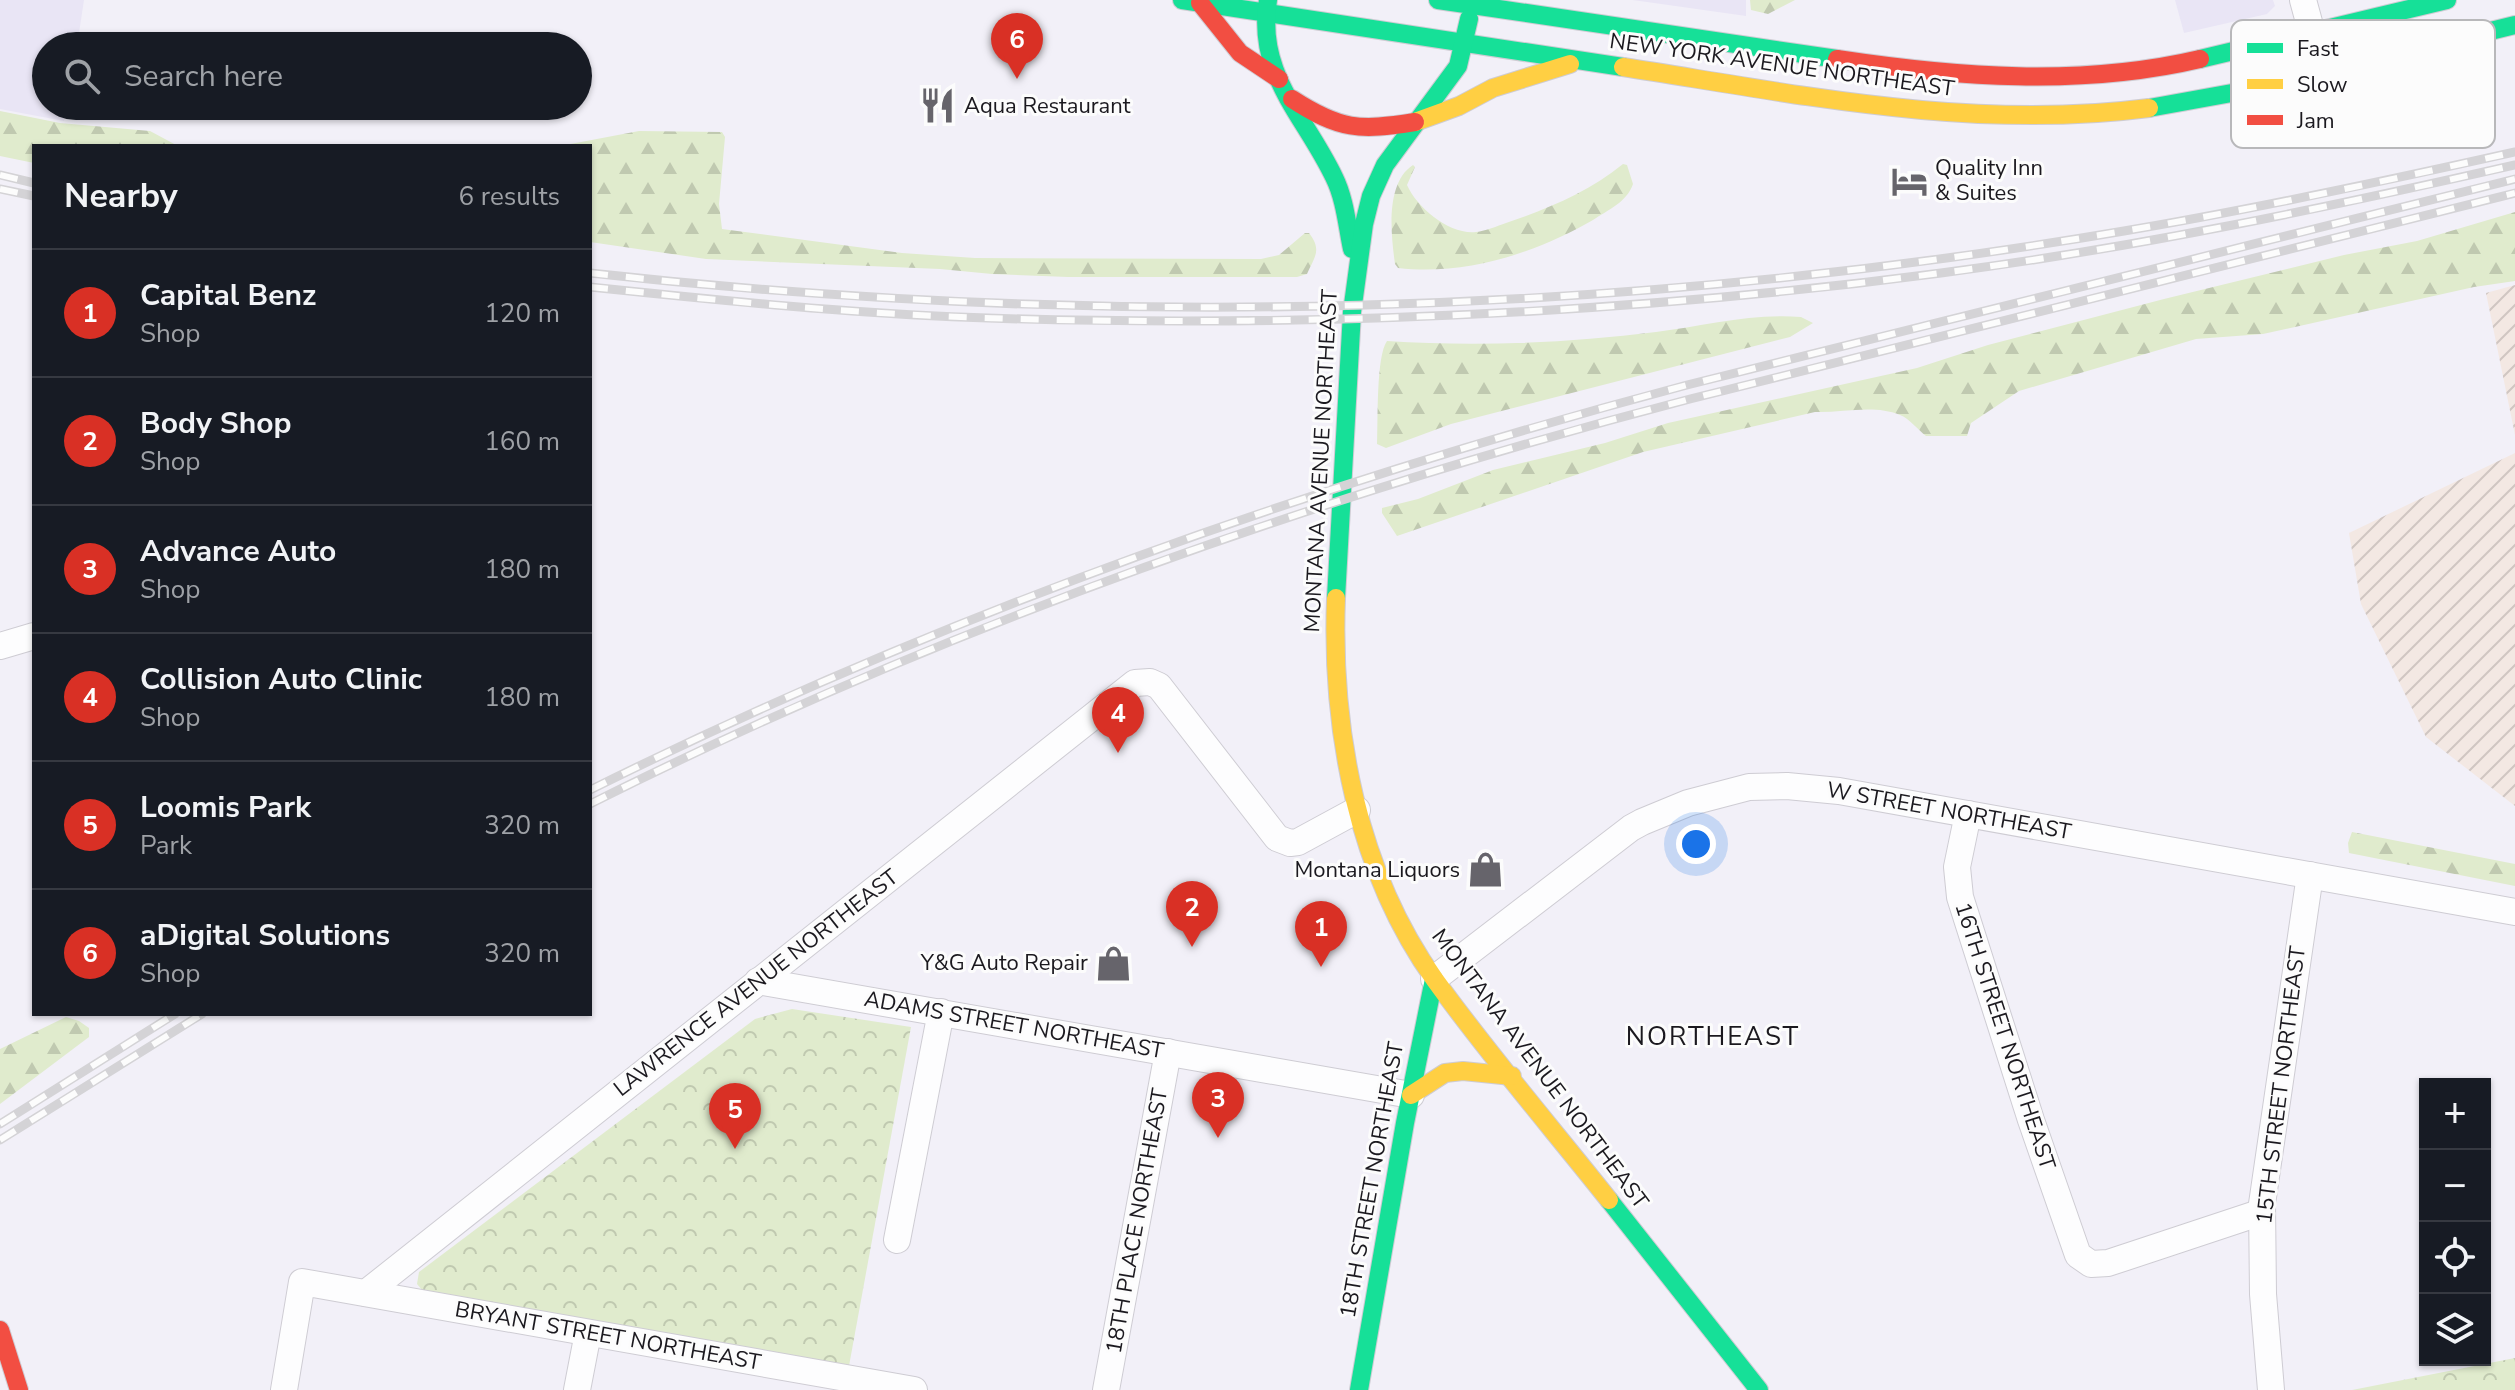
<!DOCTYPE html>
<html lang="en">
<head>
<meta charset="utf-8">
<style>
	:root { --surface:#171b24; --page:#242831; --text:#f1f3f6; --muted:#9ea1a6; --line:#363941; --accent:#d93025 }
	body { margin:0; font-family:"Nunito Sans",sans-serif; background:var(--page); color:var(--text) }
	.controls { position:absolute; right:24px; bottom:24px; display:grid; overflow:hidden; border-radius:0px; box-shadow:0 2px 6px #0004 }
	.controls button { width:72px; height:72px; display:grid; place-items:center; padding:0; border:0; border-bottom:2px solid var(--line); background:var(--surface); color:var(--text); font:40px sans-serif }
	.you { position:absolute; left:1696px; top:844px; width:28px; height:28px; margin:-20px; border:6px solid #fff; border-radius:50%; background:#1a73e8; box-shadow:0 0 0 12px #1a73e833 }
	.badge { display:grid; place-items:center; width:52px; height:52px; border-radius:50%; background:var(--accent); color:#fff; font-size:26px; font-weight:700 }
	.pin { position:absolute; translate:-50% -66px; filter:drop-shadow(0 2px 4px #0008) }
	.pin::after { content:''; position:absolute; top:42px; width:28px; height:24px; background:inherit; clip-path:polygon(0 0,100% 0,50% 100%) }
	.list { margin:0; padding:0; list-style:none }
	h2 { display:flex; justify-content:space-between; align-items:center; height:104px; margin:0; padding:0 32px; font-size:34px }
	h2 small { font-size:26px; font-weight:400; color:var(--muted) }
	.list li { display:grid; grid-template-columns:52px 1fr auto; gap:24px; align-items:center; box-sizing:border-box; height:128px; padding:0 32px; border-top:2px solid var(--line) }
	.list b { display:block; font-size:30px; white-space:nowrap }
	.list p { margin:0; font-size:26px; white-space:nowrap; color:var(--muted) }
	.list em { font-size:26px; font-style:normal; color:var(--muted) }
	.icon { flex:none; width:44px; height:44px; fill:none; stroke:currentColor; stroke-width:2; stroke-linecap:round; stroke-linejoin:round }
	.map { position:relative; flex:none; width:2515px; height:1390px; overflow:hidden }
	.search { position:absolute; background:var(--surface); box-shadow:0 2px 6px #0004; left:32px; top:32px; width:560px; height:88px; display:flex; align-items:center; gap:20px; box-sizing:border-box; padding:0 28px; border-radius:44px; color:var(--muted); font-size:30px }
	.panel { position:absolute; background:var(--surface); box-shadow:0 2px 6px #0004; left:32px; top:144px; width:560px; height:872px; border-radius:0px }
	.map>svg:first-child { display:block }
	.built { fill:#e9e5f5 }
	.industrial { fill:url(#industrial-furrows) }
	.forest { fill:url(#forest-firs) }
	.park { fill:url(#park-crowns) }
	.lines { fill:none; stroke-linecap:round; stroke-linejoin:round }
	.street-casing { stroke:#ceccd3; stroke-width:28 }
	.fast-casing { stroke:#ceccd3; stroke-width:20 }
	.slow-casing { stroke:#ceccd3; stroke-width:20 }
	.jam-casing { stroke:#ceccd3; stroke-width:20 }
	.street { stroke:#fdfdfe; stroke-width:26 }
	.fast { stroke:#16e098; stroke-width:18 }
	.slow { stroke:#ffcf43; stroke-width:18 }
	.jam { stroke:#f24e42; stroke-width:18 }
	.rail-casing { stroke:#d4d3d6; stroke-width:9 }
	.rail { stroke:#fcfcfc; stroke-width:6; stroke-dasharray:18; stroke-linecap:butt }
	.labels { text-anchor:middle; dominant-baseline:central; stroke-width:6; stroke-linejoin:round; paint-order:stroke }
	.street-label { font-size:22px; fill:#1b191f; stroke:#fcfcfc }
	.poi-label { font-size:22px; fill:#1b191f; stroke:#fcfcfc; text-anchor:start }
	.quarter-label { font-size:26px; letter-spacing:2px; fill:#1b191f; stroke:#fcfcfc }
	.key { fill:#fcfcfc; stroke:#b8b8ba; stroke-width:2 }
	.key-label { font-size:22px; fill:#1b191f }
</style>
</head>
<body>
<div class="map">
<svg width="2515" height="1390" viewBox="0 0 2515 1390">
	<defs>
		<pattern id="industrial-furrows" width="10" height="10" patternUnits="userSpaceOnUse" patternTransform="scale(2)"><rect width="10" height="10" fill="#f3e8e3"/><path d="M-1 1l2-2M0 10L10 0M9 11l2-2" fill="none" stroke="#d0c6c2"/></pattern>
		<pattern id="forest-firs" width="22" height="20" patternUnits="userSpaceOnUse" patternTransform="scale(2)"><rect width="22" height="20" fill="#e0ebcd"/><path d="M5 1l3.5 6h-7zM16 11l3.5 6h-7z" fill="#c0c9b0"/></pattern>
		<pattern id="park-crowns" width="20" height="18" patternUnits="userSpaceOnUse" patternTransform="scale(2)"><rect width="20" height="18" fill="#e0ebcd"/><path d="M2 6a3 3 0 1 1 6 0M12 15a3 3 0 1 1 6 0" fill="none" stroke="#c0c9b0"/></pattern>
	</defs>
	<rect width="100%" height="100%" fill="#f2f0f8"/>
	<g class="built">
		<polygon points="0,0 84,0 77,46 46,46 46,106 67,106 64,121 0,109"/>
		<polygon points="1632,0 1746,0 1746,16 1647,2"/>
		<polygon points="2175,0 2273,0 2275,6 2267,14 2184,33"/>
	</g>
	<g class="industrial">
		<polygon points="2515,285 2515,435 2486,293"/>
		<polygon points="2515,453 2515,806 2426,737 2361,604 2349,533"/>
	</g>
	<g class="forest">
		<polygon points="1750,0 1795,0 1768,14 1751,10"/>
		<polygon points="0,111 60,123 150,131 178,146 34,146 34,163 0,156"/>
		<path d="M639,131L722,132L725,137L719,204L722,229L902,253L975,258L1261,259L1279,255L1305,233H1309C1322,250 1315,256 1307,274L1297,277H1068L992,274L940,269L706,259L590,242V146H560Z"/>
		<path d="M1623,164L1627,165L1633,184C1627,202 1608,210 1593,220C1536,253 1465,276 1398,268L1395,264C1391,235 1385,183 1413,165L1415,167L1407,185C1417,208 1450,235 1476,232C1486,231 1497,226 1506,223C1547,209 1589,192 1623,164Z"/>
		<path d="M2515,212V281L2474,287L2263,334L2196,339L2019,391L1971,423L1967,436H1926C1918,430 1909,418 1900,415C1874,404 1842,413 1815,412L1643,452L1397,536L1382,513V508L1418,499L1493,470L1605,443L1668,423L1917,368L1988,345L2164,299L2344,255L2417,241Z"/>
		<path d="M1801,317L1813,323L1790,337L1451,424L1386,448L1377,444C1378,422 1376,356 1387,341C1476,347 1567,343 1656,332C1704,326 1752,313 1801,317Z"/>
		<polygon points="2352,832 2515,864 2515,886 2349,853 2348,843"/>
		<polygon points="66,1017 79,1021 89,1028 89,1037 0,1104 0,1049"/>
	</g>
	<g class="park">
		<polygon points="792,1009 911,1027 849,1366 423,1291 417,1284 419,1272 755,1019"/>
		<polygon points="2515,1358 2515,1390 2352,1390"/>
	</g>
	<g class="lines">
		<defs>
			<g id="street">
				<polyline points="2303,0 2315,44"/>
				<polyline points="0,646 34,636"/>
				<polyline points="1968,814 1957,867 1960,897 2031,1120 2078,1255 2091,1264 2108,1263 2262,1212"/>
				<polyline points="1434,979 1631,828 1642,822 1688,803 1749,787 1787,786 1839,791 2515,912"/>
				<polyline points="758,981 1411,1095"/>
				<polyline points="897,1240 941,1012"/>
				<polyline points="366,1293 1135,683 1150,682 1159,686 1277,838 1290,843 1298,842 1357,810"/>
				<polyline points="284,1390 302,1282 914,1390"/>
				<polyline points="577,1390 588,1333"/>
				<polyline points="1106,1390 1168,1052"/>
				<polyline points="2271,1390 2263,1294 2262,1204 2310,875"/>
			</g>
			<g id="fast">
				<polyline points="1182,0 1623,67"/>
				<path d="M1268,0C1256,75 1304,114 1334,177C1345,199 1347,225 1352,249"/>
				<polyline points="1438,0 1837,59"/>
				<polyline points="2200,59 2447,0"/>
				<polyline points="2149,108 2254,89 2515,25"/>
				<polyline points="1336,598 1352,312 1364,224 1371,196 1385,165 1458,66 1469,19"/>
				<polyline points="1609,1200 1759,1390"/>
				<polyline points="1359,1390 1405,1123 1434,979"/>
			</g>
			<g id="slow">
				<path d="M1623,67C1797,94 1972,131 2149,108"/>
				<polyline points="1415,122 1459,106 1493,88 1570,64"/>
				<path d="M1336,598C1331,730 1357,871 1435,980C1489,1055 1551,1127 1609,1200"/>
				<polyline points="1411,1095 1445,1073 1463,1071 1512,1076"/>
			</g>
			<g id="jam">
				<polyline points="1200,3 1240,53 1279,79"/>
				<path d="M1837,59C1956,77 2081,87 2200,59"/>
				<path d="M1292,99C1340,130 1359,131 1415,122"/>
				<polyline points="0,1330 19,1390"/>
			</g>
		</defs>
		<use href="#street" class="street-casing"/>
		<use href="#fast" class="fast-casing"/>
		<use href="#slow" class="slow-casing"/>
		<use href="#jam" class="jam-casing"/>
		<use href="#street" class="street"/>
		<use href="#fast" class="fast"/>
		<use href="#slow" class="slow"/>
		<use href="#jam" class="jam"/>
		<defs>
			<g id="rail">
				<polyline points="0,175 34,183"/>
				<polyline points="0,189 34,196"/>
				<path d="M590,273C1100,329 1617,317 2124,231C2255,209 2385,181 2515,152"/>
				<path d="M590,287C677,296 764,305 852,311C962,319 1073,321 1183,321C1436,321 1689,306 1941,273C2134,248 2325,208 2515,165"/>
				<path d="M590,790C940,616 1310,485 1687,385L2515,179"/>
				<path d="M590,804C941,628 1311,498 1690,399L2515,193"/>
				<polyline points="0,1124 175,1014"/>
				<polyline points="0,1140 202,1014"/>
			</g>
		</defs>
		<use href="#rail" class="rail-casing"/>
		<use href="#rail" class="rail"/>
	</g>
	<defs>
		<symbol id="restaurant-bare" viewBox="-9 -9 18 18"><path d="M-5-6h1v4h1v-4h1v4h1v-4h1v5L-1.5 .5V6h-2V.5L-5-1ZM5-6V6H3V1.5H1.5Q1.5-4 5-6Z" fill="#66646b" stroke="#fcfcfc" stroke-width="2.5" paint-order="stroke"/></symbol>
		<symbol id="hotel-bare" viewBox="-9 -9 18 18"><path d="M-6-4.5h1.5V1H6V5H4.5V3h-9V5H-6ZM-4 0a1.8 1.8 0 1 1 3.6 0ZM.5 0V-2.5h3Q6-2.5 6 0Z" fill="#66646b" stroke="#fcfcfc" stroke-width="2.5" paint-order="stroke"/></symbol>
		<symbol id="shop-bare" viewBox="-9 -9 18 18"><path d="M-5-2.5h2.3a2.7 3.5 0 0 1 5.4 0H5L5.5 6h-11ZM-1.5-2.5h3a1.5 2.3 0 0 0-3 0Z" fill="#66646b" stroke="#fcfcfc" stroke-width="2.5" paint-order="stroke"/></symbol>
	</defs>
	<g fill-rule="evenodd">
		<use href="#restaurant-bare" x="912" y="80" width="51" height="51"/>
		<use href="#hotel-bare" x="1884" y="156" width="51" height="51"/>
		<use href="#shop-bare" x="1460" y="844" width="51" height="51"/>
		<use href="#shop-bare" x="1088" y="938" width="51" height="51"/>
	</g>
	<g class="labels">
		<g class="street-label">
			<text transform="translate(1782 65) rotate(8)">NEW YORK AVENUE NORTHEAST</text>
			<text transform="translate(1321 461) rotate(-87)">MONTANA AVENUE NORTHEAST</text>
			<text transform="translate(1949 811) rotate(10)">W STREET NORTHEAST</text>
			<text transform="translate(756 983) rotate(-38)">LAWRENCE AVENUE NORTHEAST</text>
			<text transform="translate(1014 1025) rotate(10)">ADAMS STREET NORTHEAST</text>
			<text transform="translate(2005 1036) rotate(72)">16TH STREET NORTHEAST</text>
			<text transform="translate(1540 1069) rotate(53)">MONTANA AVENUE NORTHEAST</text>
			<text transform="translate(2281 1085) rotate(-83)">15TH STREET NORTHEAST</text>
			<text transform="translate(1372 1180) rotate(-80)">18TH STREET NORTHEAST</text>
			<text transform="translate(1137 1221) rotate(-80)">18TH PLACE NORTHEAST</text>
			<text transform="translate(608 1336) rotate(10)">BRYANT STREET NORTHEAST</text>
		</g>
		<g class="poi-label">
			<text x="964" y="106">Aqua Restaurant</text>
			<text x="1935" y="168">Quality Inn<tspan x="1935" dy="25">&amp; Suites</tspan></text>
			<text x="1460" y="870" text-anchor="end">Montana Liquors</text>
			<text x="1088" y="963" text-anchor="end">Y&amp;G Auto Repair</text>
		</g>
		<g class="quarter-label">
			<text x="1713" y="1036">NORTHEAST</text>
		</g>
	</g>
	<rect x="2231" y="20" width="264" height="128" rx="12" class="key"/>
	<rect x="2247" y="43" width="36" height="10" fill="#16e098"/>
	<rect x="2247" y="79" width="36" height="10" fill="#ffcf43"/>
	<rect x="2247" y="115" width="36" height="10" fill="#f24e42"/>
	<g class="key-label">
		<text x="2297" y="56">Fast</text>
		<text x="2297" y="92">Slow</text>
		<text x="2297" y="128">Jam</text>
	</g>
</svg>
<div class="controls">
<button>+</button>
<button>−</button>
<button><svg class="icon" aria-label="locate" viewBox="0 0 24 24"><circle cx="12" cy="12" r="6"/><path d="M12 2v4M12 18v4M2 12h4M18 12h4"/></svg></button>
<button><svg class="icon" aria-label="layers" viewBox="0 0 24 24"><path d="M12 4l9 5-9 5-9-5zM3 14l9 5 9-5"/></svg></button>
</div>
<div class="you"></div>
<div class="pin badge" style="left:1321px;top:967px">1</div>
<div class="pin badge" style="left:1192px;top:947px">2</div>
<div class="pin badge" style="left:1218px;top:1138px">3</div>
<div class="pin badge" style="left:1118px;top:753px">4</div>
<div class="pin badge" style="left:735px;top:1149px">5</div>
<div class="pin badge" style="left:1017px;top:79px">6</div>
<div class="search"><svg class="icon" aria-label="search" viewBox="0 0 24 24"><circle cx="10" cy="10" r="6"/><path d="M15 15l6 6"/></svg>Search here</div>
<section class="panel">
<h2>Nearby<small>6 results</small></h2>
<ul class="list">
<li><span class="badge">1</span><div><b>Capital Benz</b><p>Shop</p></div><em>120 m</em></li>
<li><span class="badge">2</span><div><b>Body Shop</b><p>Shop</p></div><em>160 m</em></li>
<li><span class="badge">3</span><div><b>Advance Auto</b><p>Shop</p></div><em>180 m</em></li>
<li><span class="badge">4</span><div><b>Collision Auto Clinic</b><p>Shop</p></div><em>180 m</em></li>
<li><span class="badge">5</span><div><b>Loomis Park</b><p>Park</p></div><em>320 m</em></li>
<li><span class="badge">6</span><div><b>aDigital Solutions</b><p>Shop</p></div><em>320 m</em></li>
</ul>
</section>
</div>
</body>
</html>
